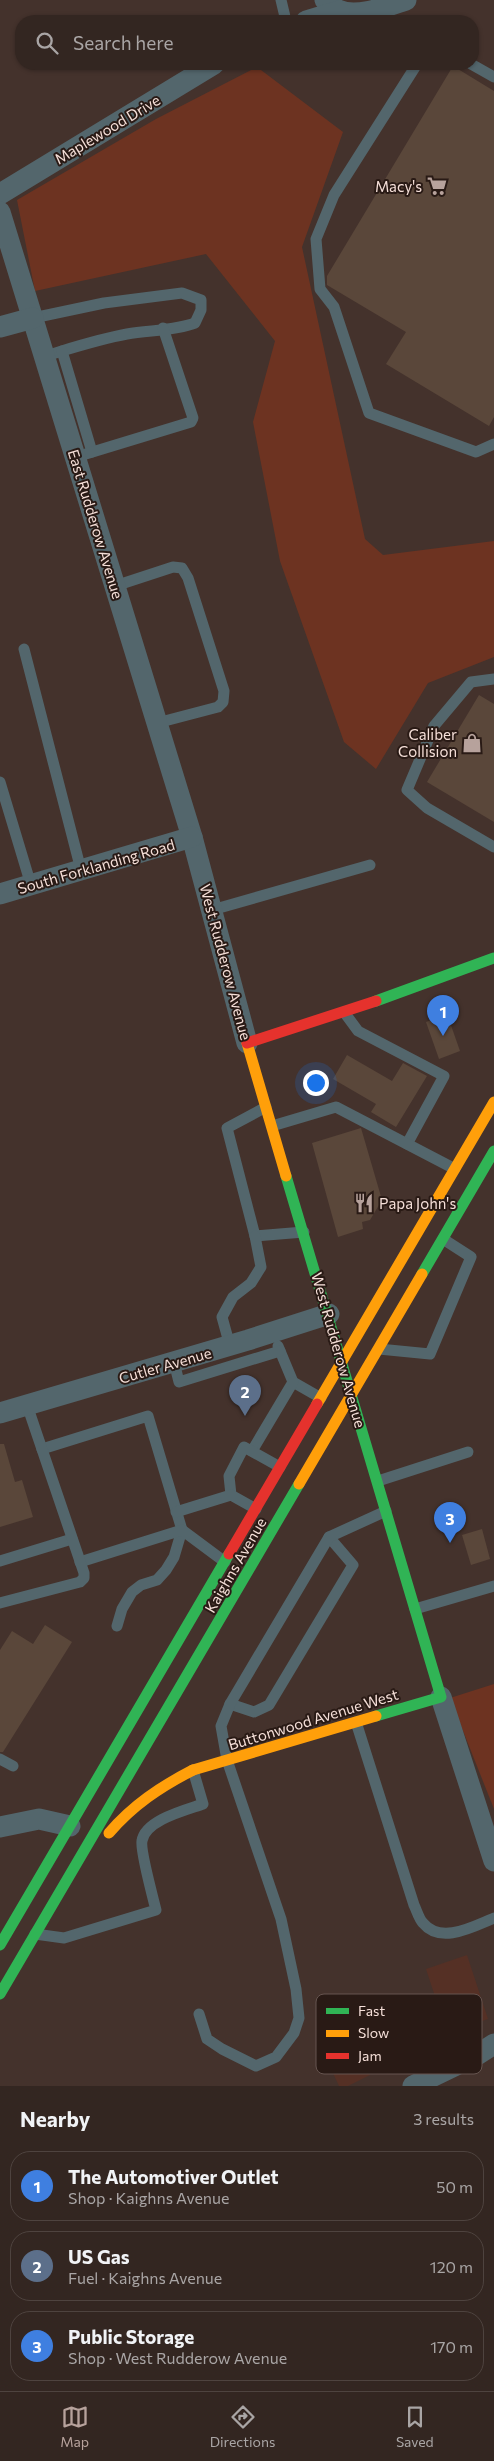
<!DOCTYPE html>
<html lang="en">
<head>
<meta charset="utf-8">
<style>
	:root { --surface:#332621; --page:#3b2e2a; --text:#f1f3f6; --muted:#a9a5a5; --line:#4e433f; --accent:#b7a29c }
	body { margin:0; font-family:Commissioner,sans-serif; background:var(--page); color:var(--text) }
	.you { position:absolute; left:315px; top:1082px; width:18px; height:18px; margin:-12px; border:4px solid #fff; border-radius:50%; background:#1a73e8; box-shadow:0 0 0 8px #1a73e833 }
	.badge { display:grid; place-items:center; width:32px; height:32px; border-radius:50%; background:var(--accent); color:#fff; font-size:16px; font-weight:700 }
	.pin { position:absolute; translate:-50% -41px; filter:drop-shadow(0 1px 2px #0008) }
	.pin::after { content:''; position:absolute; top:26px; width:18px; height:15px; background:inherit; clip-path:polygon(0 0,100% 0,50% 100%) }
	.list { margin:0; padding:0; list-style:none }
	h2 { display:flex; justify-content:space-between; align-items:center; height:65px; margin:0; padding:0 20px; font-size:21px }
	h2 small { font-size:16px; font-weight:400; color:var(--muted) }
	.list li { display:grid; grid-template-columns:32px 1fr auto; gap:15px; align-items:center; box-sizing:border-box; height:70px; margin:0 10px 10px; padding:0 10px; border:1px solid var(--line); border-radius:20px }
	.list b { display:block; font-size:19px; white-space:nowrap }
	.list p { margin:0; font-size:16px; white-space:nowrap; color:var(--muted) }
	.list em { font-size:16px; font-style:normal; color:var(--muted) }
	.icon { flex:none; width:28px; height:28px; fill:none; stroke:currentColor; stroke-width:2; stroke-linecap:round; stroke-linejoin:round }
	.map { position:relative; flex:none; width:494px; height:2086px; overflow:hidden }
	.search { position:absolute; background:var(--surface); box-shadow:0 1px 4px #0004; left:15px; right:15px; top:15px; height:55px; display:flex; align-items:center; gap:12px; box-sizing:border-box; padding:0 18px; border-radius:20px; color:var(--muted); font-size:19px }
	.sheet { height:305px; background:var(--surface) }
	nav { display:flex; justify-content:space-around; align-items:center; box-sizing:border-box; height:70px; border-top:1px solid var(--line); background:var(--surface); font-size:14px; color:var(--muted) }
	nav a { display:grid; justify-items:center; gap:2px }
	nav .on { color:var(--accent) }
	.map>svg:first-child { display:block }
	.built { fill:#553025 }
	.green { fill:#6d3321 }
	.building { fill:#5a473a }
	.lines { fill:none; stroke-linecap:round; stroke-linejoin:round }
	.lane { stroke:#53666c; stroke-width:11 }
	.street { stroke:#53666c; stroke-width:21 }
	.fast { stroke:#30b455; stroke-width:11 }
	.slow { stroke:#ff9f0a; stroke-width:11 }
	.jam { stroke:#e5322d; stroke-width:11 }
	.labels { text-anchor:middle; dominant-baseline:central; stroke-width:4; stroke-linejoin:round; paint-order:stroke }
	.street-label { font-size:15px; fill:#f5dfd8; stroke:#291a15 }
	.poi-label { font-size:15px; fill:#f5dfd8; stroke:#291a15; text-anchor:end }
	.key { fill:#291a15; stroke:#665550; stroke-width:1 }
	.key-label { font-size:14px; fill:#f5dfd8 }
</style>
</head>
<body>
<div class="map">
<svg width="494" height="2086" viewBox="0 0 494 2086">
	<rect width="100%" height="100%" fill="#44322c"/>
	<g class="built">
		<polygon points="467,1955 488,2019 447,2033 426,1969"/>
		<polygon points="361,2058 370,2075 348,2086 339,2086 333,2073"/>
	</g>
	<g class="green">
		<polygon points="257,67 343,132 302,247 365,539 383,555 494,541 494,657 428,683 376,769 344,742 280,561 253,422 275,341 206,254 35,291 17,200 156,119"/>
		<polygon points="494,1684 494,1809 450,1698"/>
	</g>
	<g class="building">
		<polygon points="453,66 494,91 494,417 489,426 386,364 406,332 327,285 327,276"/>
		<polygon points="479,695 494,704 494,822 427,782"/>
		<polygon points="447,1014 460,1051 439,1059 426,1022"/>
		<polygon points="347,1055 392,1081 403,1063 427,1076 396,1127 371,1112 376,1104 333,1079"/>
		<polygon points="361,1128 382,1200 370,1220 362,1222 363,1229 338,1237 312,1143"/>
		<polygon points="0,1444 4,1444 15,1482 22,1480 33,1517 0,1527"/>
		<polygon points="482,1529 490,1559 471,1565 462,1535"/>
		<polygon points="45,1625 72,1642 3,1752 0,1752 0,1650 12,1631 33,1644"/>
	</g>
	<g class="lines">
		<g class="lane">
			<polyline points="281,0 286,21"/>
			<polyline points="417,64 334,195 316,239 320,289 334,307 369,413 476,452 494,444"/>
			<polyline points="471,64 494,77"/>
			<path d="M33,318L104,303L182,293L201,300V310L195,323C174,331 149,330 127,334C99,339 72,348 45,356"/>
			<polyline points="62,351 92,452"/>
			<polyline points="76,457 191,422 193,418 163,328"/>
			<polyline points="115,586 173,567 182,568 188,578 224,691 223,702 218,707 157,723"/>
			<polyline points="24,649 81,870"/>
			<polyline points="494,679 471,682 434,726 407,790 427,808 494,847"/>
			<polyline points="0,782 31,885"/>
			<polyline points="212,910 370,865"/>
			<polyline points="344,1012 358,1031 444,1076 407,1144"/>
			<polyline points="266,1107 227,1128 255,1236 304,1232"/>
			<polyline points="272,1126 336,1107 455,1169"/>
			<polyline points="230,1346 222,1317 233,1297 251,1283 261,1267 255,1236"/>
			<polyline points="278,1346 293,1382 321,1398"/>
			<polyline points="379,1349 430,1354 471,1257 443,1239"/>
			<polyline points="174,1362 179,1382 280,1351"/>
			<polyline points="42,1449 148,1416 182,1530 174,1557 166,1570 157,1580 141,1585 132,1592 122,1609 117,1626"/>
			<polyline points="252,1451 293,1382"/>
			<polyline points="378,1481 468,1452"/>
			<polyline points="231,1495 229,1476 244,1447 280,1467"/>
			<polyline points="176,1512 231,1495 256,1509"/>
			<polyline points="0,1561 72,1539"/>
			<polyline points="80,1562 182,1530 225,1562"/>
			<polyline points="0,1603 80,1582 84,1578 84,1573 27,1405"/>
			<polyline points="415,1609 494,1586"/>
			<polyline points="230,1704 254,1712 269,1705 353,1565 329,1537"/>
			<path d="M356,1722L414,1905C417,1911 419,1919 423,1923C441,1945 474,1926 494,1918"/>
			<polyline points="0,1759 13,1766"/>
			<path d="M35,1934L64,1938L156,1910C153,1898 140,1850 142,1841C145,1820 186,1810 203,1804L193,1770"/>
			<polyline points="199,2014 207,2039 222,2049 256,2066 276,2057 294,2033 299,2018 296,1989 281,1919 227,1760 221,1726 230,1704 329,1537 386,1511"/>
		</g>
		<g class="street">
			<path d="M325,0C329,3 334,8 338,10C357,19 388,6 406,0"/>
			<polyline points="306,21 339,11"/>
			<polyline points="0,194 214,64"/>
			<polyline points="0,212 192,837 247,1043"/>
			<polyline points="0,327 33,318"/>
			<polyline points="0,894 192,837"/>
			<polyline points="0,1413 248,1340 329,1314"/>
			<polyline points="441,1697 494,1861"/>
			<polyline points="0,1827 39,1819 70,1826"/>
			<polyline points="413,2086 477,2055 494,2044"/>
		</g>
		<g class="fast">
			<polyline points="376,1001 494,958"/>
			<polyline points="286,1176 441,1697 376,1716"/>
			<polyline points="422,1274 494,1151"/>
			<polyline points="0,1945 229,1554"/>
			<polyline points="0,1994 299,1484"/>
		</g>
		<g class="slow">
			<polyline points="247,1043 286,1176"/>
			<polyline points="317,1404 494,1102"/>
			<polyline points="299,1484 422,1274"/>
			<polyline points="193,1770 376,1716"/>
			<path d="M109,1833C133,1805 160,1787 193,1770"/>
		</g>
		<g class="jam">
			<polyline points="247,1043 376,1001"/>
			<polyline points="229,1554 317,1404"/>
		</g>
	</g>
	<defs>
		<symbol id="supermarket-bare" viewBox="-9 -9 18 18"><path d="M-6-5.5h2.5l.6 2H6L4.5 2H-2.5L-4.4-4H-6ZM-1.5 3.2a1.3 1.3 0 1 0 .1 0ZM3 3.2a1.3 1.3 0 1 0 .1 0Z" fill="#b7a29c" stroke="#291a15" stroke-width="2.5" paint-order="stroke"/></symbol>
		<symbol id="shop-bare" viewBox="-9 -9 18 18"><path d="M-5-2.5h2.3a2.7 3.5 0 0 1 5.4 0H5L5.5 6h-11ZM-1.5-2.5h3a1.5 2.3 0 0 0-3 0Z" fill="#b7a29c" stroke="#291a15" stroke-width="2.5" paint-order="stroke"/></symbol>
		<symbol id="restaurant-bare" viewBox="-9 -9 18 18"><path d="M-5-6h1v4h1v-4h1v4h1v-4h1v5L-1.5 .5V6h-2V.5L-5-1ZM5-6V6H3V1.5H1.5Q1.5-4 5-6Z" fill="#b7a29c" stroke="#291a15" stroke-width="2.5" paint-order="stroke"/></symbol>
	</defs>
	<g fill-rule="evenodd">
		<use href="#supermarket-bare" x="423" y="172" width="28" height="28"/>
		<use href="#shop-bare" x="458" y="729" width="28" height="28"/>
		<use href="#restaurant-bare" x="350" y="1189" width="28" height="28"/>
	</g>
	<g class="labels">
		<g class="street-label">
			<text transform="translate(107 129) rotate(-31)">Maplewood Drive</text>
			<text transform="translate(96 524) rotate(73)">East Rudderow Avenue</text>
			<text transform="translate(96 866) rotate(-16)">South Forklanding Road</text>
			<text transform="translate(226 962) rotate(75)">West Rudderow Avenue</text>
			<text transform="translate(339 1350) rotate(74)">West Rudderow Avenue</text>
			<text transform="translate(165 1365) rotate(-16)">Cutler Avenue</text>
			<text transform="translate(235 1565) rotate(-60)">Kaighns Avenue</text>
			<text transform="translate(313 1719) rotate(-17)">Buttonwood Avenue West</text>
		</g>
		<g class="poi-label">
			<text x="422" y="186">Macy's</text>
			<text x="457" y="734">Caliber<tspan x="457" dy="17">Collision</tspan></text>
			<text x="379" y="1203" text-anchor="start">Papa John's</text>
		</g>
	</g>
	<rect x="316" y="1994" width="166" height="80" rx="8" class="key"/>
	<rect x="326" y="2008" width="23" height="6" fill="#30b455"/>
	<rect x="326" y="2030" width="23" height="7" fill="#ff9f0a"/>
	<rect x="326" y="2053" width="23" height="6" fill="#e5322d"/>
	<g class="key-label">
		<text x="358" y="2016">Fast</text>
		<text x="358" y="2038">Slow</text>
		<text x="358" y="2061">Jam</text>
	</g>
</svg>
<div class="you"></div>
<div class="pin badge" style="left:443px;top:1036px;background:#3f7fe0">1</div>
<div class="pin badge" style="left:245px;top:1416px;background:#5c6f8a">2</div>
<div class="pin badge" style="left:450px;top:1543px;background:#3f7fe0">3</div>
<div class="search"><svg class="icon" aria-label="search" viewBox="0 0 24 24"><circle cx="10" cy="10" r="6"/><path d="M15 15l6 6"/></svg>Search here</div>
</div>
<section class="sheet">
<h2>Nearby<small>3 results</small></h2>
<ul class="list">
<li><span class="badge" style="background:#3f7fe0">1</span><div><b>The Automotiver Outlet</b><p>Shop · Kaighns Avenue</p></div><em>50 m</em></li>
<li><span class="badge" style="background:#5c6f8a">2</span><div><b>US Gas</b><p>Fuel · Kaighns Avenue</p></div><em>120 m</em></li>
<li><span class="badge" style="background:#3f7fe0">3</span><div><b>Public Storage</b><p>Shop · West Rudderow Avenue</p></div><em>170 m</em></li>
</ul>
</section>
<nav>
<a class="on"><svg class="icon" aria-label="map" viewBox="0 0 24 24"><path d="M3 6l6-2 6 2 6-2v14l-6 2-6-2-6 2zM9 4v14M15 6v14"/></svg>Map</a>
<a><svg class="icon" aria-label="directions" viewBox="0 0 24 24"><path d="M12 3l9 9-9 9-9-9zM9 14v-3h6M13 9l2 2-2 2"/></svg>Directions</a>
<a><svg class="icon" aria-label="saved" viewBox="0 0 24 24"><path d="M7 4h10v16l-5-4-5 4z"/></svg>Saved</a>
</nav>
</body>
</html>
